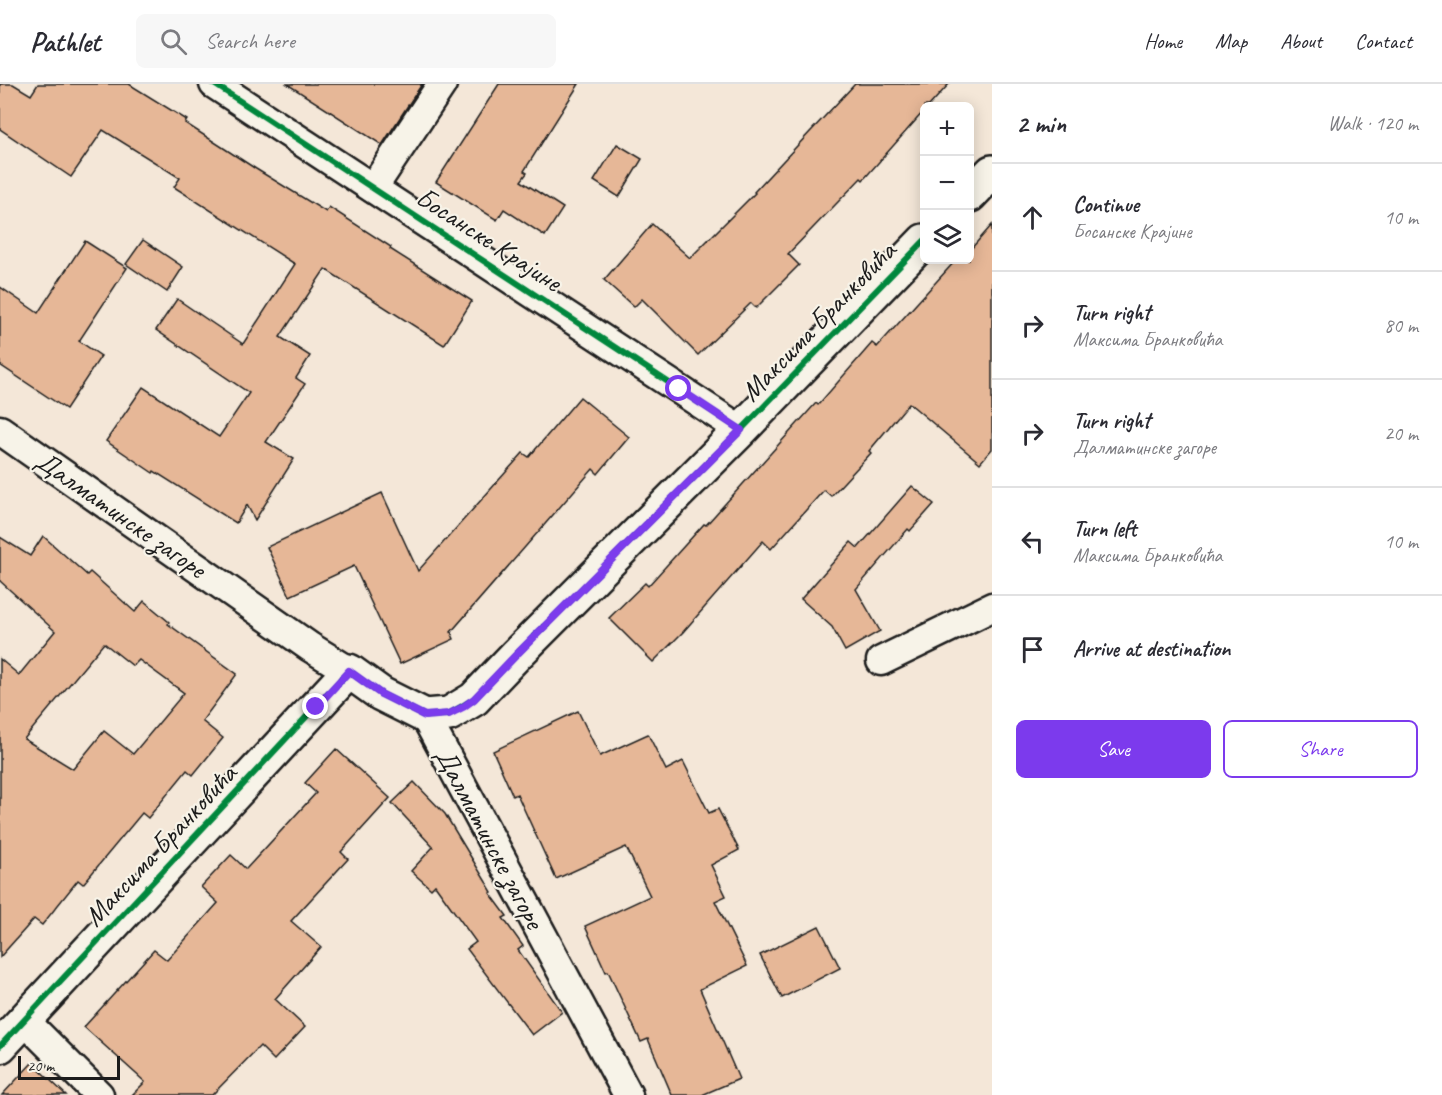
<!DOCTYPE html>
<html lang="en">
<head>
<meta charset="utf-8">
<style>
	:root { --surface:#fff; --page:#f7f7f7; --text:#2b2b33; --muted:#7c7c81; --line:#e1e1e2; --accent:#7c3aed }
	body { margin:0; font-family:Caveat,sans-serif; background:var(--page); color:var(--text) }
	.controls { position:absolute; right:18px; top:18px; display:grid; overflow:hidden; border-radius:9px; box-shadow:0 3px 15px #0003 }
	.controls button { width:54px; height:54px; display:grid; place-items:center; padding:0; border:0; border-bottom:2px solid var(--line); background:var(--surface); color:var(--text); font:30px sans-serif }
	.scale { position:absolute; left:18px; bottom:15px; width:102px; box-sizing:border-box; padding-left:6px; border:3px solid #1c1c1c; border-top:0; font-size:16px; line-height:21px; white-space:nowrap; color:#1c1c1c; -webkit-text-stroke:4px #f7f3e8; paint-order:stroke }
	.stop { position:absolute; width:18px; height:18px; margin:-14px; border:4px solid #7c3aed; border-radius:50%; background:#fff }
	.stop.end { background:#7c3aed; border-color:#fff; box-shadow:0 2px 6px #0008 }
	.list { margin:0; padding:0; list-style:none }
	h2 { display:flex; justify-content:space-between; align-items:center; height:78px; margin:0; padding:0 24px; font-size:26px }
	h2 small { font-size:20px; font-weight:400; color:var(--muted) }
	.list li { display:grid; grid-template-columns:39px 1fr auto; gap:18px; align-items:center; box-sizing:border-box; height:108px; padding:0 24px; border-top:2px solid var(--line) }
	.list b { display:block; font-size:22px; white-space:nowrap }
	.list p { margin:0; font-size:20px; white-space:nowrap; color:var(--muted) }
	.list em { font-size:20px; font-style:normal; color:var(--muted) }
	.actions { display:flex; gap:12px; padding:18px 24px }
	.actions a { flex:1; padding:14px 0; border:2px solid var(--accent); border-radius:9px; text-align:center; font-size:21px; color:var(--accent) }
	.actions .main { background:var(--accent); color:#fff }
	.icon { flex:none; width:33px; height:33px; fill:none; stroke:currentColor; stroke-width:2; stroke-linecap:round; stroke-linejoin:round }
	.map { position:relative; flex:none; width:992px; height:1011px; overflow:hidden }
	header { display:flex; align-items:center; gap:36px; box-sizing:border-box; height:84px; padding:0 30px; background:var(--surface); border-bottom:2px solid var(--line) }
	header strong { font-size:28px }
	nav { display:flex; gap:33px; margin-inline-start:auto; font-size:21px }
	.search { width:420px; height:54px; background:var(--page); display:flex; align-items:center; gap:15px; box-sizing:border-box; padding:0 21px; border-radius:9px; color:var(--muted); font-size:22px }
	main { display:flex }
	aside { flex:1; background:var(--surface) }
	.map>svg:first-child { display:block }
	.building { fill:#e6b797; stroke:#1c1c1c; stroke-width:1.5; fill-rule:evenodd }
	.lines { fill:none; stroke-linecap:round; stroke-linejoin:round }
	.minor-casing { stroke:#1c1c1c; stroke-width:33 }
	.tertiary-casing { stroke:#1c1c1c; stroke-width:38 }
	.minor { stroke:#f7f3e8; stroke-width:28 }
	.tertiary { stroke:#f7f3e8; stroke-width:33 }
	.cycleway-casing { stroke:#f7f3e8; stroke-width:10 }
	.cycleway { stroke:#00873e; stroke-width:6 }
	.route { stroke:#7c3aed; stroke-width:8 }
	.labels { text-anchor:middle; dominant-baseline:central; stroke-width:4.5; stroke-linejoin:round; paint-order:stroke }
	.street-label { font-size:28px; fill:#1c1c1c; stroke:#f7f3e8 }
</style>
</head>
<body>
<header>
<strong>Pathlet</strong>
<div class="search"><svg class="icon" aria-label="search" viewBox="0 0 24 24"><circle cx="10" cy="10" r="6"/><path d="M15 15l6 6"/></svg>Search here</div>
<nav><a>Home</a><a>Map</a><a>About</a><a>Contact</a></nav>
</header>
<main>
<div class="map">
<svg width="992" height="1011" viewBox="0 0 992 1011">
	<rect width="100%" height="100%" fill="#f4e7d8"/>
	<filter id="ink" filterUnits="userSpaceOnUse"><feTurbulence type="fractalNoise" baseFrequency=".0167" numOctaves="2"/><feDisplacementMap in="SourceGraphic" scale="12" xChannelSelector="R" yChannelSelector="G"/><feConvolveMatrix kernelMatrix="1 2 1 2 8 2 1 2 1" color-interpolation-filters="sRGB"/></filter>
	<g filter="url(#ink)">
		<g class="building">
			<polygon points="0,0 13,0 31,11 38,0 129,0 187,36 185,39 256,85 326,128 329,123 391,163 390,165 472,217 444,261 325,185 280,253 310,272 296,294 305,300 266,358 294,375 255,436 247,421 236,439 154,387 153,389 106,357 143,303 219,353 249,309 156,246 177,215 243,260 295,180 174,103 180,94 103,46 71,93 0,45"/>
			<polygon points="287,0 422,0 382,61"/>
			<polygon points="499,0 579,0 524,87 527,89 521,97 563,124 545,152 504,125 497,136 436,98"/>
			<polygon points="855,0 949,0 929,22 924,22 924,27 863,96 861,94 788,170 799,181 756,224 751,219 698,271 642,215 634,223 604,196 652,140 690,174 755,109 754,108"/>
			<polygon points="617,60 642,75 619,113 594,97"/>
			<polygon points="992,141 992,365 980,379 909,319 869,367 871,369 831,412 824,406 771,465 763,457 683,548 653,578 609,534 645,499 648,502 704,440 706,441 816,319 818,321 872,259 877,263 956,176 969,176 969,167"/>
			<polygon points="143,156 183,183 167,208 126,180"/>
			<polygon points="85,157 127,184 79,257 101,272 66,325 0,281 0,203 38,229"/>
			<polygon points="580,313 629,353 598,390 593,385 451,548 454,555 400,580 354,482 290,512 267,463 382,409 418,487 523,369 529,373"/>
			<polygon points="912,402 934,420 910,447 908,445 856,505 880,547 845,567 832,543 801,515 851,458 858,464"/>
			<path d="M43,452L87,491L90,488L135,528L144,517L169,538L168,540L237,590L202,637L223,654L193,691L187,686L148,734L142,729L83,800L78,796L42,841L34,835L0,873V575L19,591L55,547L0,497V453L30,472ZM104,559L133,582L139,576L184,609L133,670L104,647L73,685L24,655Z"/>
			<polygon points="578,627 600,672 648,650 666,686 683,677 709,729 718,725 739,766 711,781 726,812 715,817 747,882 700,905 739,995 702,1011 672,1011 648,955 641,958 608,887 606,888 585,842 650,812 626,763 556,795 517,710 513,712 493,667"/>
			<polygon points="336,665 390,714 341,768 348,775 291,837 321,863 275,915 305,943 274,976 260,962 212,1011 132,1011 145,998 84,943 154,866 167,876 218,819 201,803 231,771 246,785 316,709 305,699"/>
			<polygon points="414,698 445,730 492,808 490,809 507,832 503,834 523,862 518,866 562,928 532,951 467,865 476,858 435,801 431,805 411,787 433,763 392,719"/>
			<polygon points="819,842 840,884 782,914 760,871"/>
			<polygon points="32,979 66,1011 2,1011"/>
		</g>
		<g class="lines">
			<defs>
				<g id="minor">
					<polyline points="214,0 741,346"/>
					<polyline points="373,104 442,0"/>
					<polyline points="0,346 310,563 349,587"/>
					<polyline points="881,577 992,523"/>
					<polyline points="425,632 628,1011"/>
					<polyline points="25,937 99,1011"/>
				</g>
				<g id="tertiary">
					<polyline points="970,111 992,88"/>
					<polyline points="0,962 349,587 381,610 425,632 449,630 474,615 517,570 741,346 924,157"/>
				</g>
			</defs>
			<use href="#minor" class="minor-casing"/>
			<use href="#tertiary" class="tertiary-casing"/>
			<use href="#minor" class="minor"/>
			<use href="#tertiary" class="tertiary"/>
			<defs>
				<g id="cycleway">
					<polyline points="214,0 741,346"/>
					<polyline points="0,962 349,587 381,610 425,632 449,630 474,615 517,570 741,346 924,157"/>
				</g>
			</defs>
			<use href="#cycleway" class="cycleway-casing"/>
			<use href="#cycleway" class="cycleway"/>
		</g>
	</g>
	<g class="lines" filter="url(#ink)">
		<polyline class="route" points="316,623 349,587 381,610 425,632 449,630 463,623 474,615 517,570 741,346 679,305"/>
	</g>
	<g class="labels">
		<g class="street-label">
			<text transform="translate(489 155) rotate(33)">Босанске Крајине</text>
			<text transform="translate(818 237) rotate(-46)">Максима Бранковића</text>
			<text transform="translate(121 430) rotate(35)">Далматинске загоре</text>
			<text transform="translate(490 754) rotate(62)">Далматинске загоре</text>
			<text transform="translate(160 761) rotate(-47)">Максима Бранковића</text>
		</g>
	</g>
</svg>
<div class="controls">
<button>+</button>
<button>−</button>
<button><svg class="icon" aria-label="layers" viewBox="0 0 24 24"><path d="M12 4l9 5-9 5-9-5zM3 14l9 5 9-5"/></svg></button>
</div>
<div class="scale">20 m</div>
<div class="stop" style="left:679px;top:305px"></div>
<div class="stop end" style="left:316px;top:623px"></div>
</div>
<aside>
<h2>2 min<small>Walk · 120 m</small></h2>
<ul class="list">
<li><svg class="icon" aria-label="ahead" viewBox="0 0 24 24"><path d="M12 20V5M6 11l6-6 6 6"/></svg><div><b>Continue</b><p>Босанске Крајине</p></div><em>10 m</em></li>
<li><svg class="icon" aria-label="right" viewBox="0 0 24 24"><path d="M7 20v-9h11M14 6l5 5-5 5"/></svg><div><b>Turn right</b><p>Максима Бранковића</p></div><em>80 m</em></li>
<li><svg class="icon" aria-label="right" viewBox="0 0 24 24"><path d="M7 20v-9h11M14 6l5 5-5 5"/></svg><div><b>Turn right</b><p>Далматинске загоре</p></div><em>20 m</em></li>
<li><svg class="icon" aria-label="left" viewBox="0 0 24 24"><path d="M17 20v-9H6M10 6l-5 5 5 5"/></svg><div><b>Turn left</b><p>Максима Бранковића</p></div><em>10 m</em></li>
<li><svg class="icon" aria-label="arrive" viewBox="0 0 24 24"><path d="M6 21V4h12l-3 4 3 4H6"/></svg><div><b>Arrive at destination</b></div></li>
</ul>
<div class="actions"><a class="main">Save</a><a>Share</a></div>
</aside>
</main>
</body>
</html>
